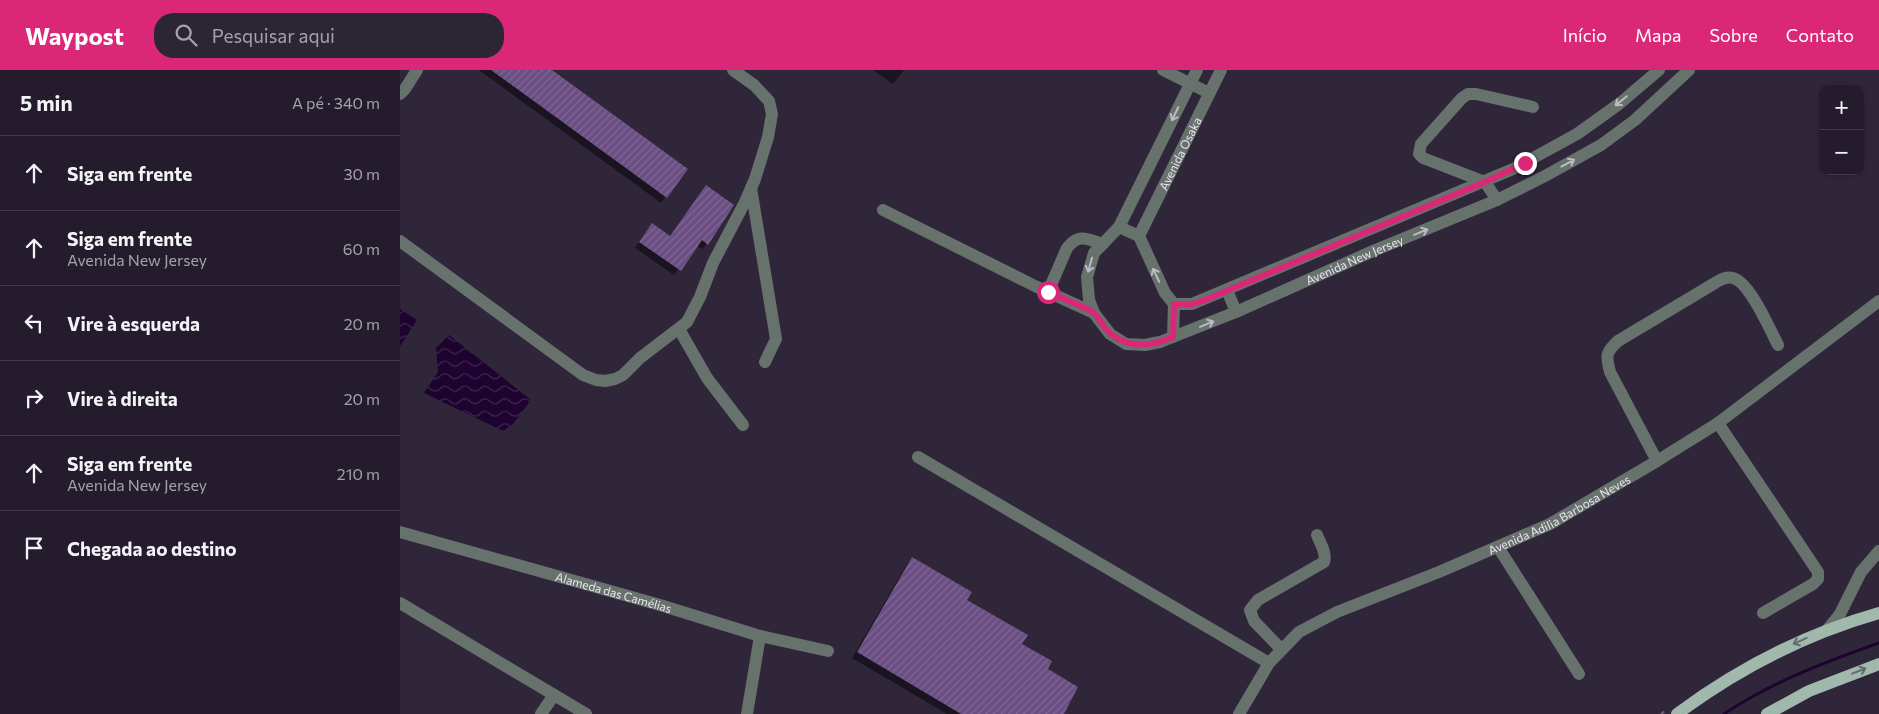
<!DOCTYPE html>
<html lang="pt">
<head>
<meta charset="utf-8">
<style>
	:root { --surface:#241c2c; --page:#2c2534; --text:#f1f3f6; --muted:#a3a1a9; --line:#413a48; --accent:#db2777 }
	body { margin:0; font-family:Commissioner,sans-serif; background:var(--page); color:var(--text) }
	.controls { position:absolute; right:15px; top:15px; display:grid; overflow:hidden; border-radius:10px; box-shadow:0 1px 4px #0004 }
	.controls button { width:45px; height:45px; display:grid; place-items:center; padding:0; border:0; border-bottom:1px solid var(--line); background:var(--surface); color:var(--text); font:25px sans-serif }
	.stop { position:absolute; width:15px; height:15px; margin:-11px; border:4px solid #db2777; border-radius:50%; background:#fff }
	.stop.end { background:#db2777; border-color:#fff; box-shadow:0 1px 5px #0008 }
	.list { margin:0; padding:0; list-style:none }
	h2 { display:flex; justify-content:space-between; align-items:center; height:65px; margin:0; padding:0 20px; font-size:21px }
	h2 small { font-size:16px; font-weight:400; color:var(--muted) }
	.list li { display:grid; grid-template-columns:32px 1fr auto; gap:15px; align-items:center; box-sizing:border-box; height:75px; padding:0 20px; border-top:1px solid var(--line) }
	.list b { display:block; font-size:19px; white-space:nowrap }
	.list p { margin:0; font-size:16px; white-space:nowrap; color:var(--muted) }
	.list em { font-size:16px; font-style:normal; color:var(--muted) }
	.icon { flex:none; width:28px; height:28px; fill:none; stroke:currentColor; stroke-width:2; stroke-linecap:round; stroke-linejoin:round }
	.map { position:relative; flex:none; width:1479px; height:644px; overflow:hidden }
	header { display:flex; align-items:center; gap:30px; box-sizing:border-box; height:70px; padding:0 25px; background:var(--accent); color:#fff }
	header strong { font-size:24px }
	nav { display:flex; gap:28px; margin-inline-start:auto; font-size:18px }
	.search { width:350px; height:45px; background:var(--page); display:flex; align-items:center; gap:12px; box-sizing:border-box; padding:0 18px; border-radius:20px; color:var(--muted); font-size:19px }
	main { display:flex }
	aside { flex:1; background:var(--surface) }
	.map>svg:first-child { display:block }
	.water { fill:url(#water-waves) }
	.shadow { fill:#0007 }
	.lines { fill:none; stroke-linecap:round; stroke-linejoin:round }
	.stream { stroke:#1e0230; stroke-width:3 }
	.building { fill:url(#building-hatch) }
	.path { stroke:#6d6476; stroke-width:2; stroke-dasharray:4 4; stroke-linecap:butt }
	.minor { stroke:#66726b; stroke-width:12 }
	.major { stroke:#a1b9ac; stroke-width:12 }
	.oneway { stroke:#bcbcc3 }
	.oneway2 { stroke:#646a6e }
	.route { stroke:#db2777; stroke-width:6 }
	.labels { text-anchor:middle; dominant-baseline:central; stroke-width:4; stroke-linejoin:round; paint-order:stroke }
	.street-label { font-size:12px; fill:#ebe4f2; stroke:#261c2f }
</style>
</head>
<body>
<header>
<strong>Waypost</strong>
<div class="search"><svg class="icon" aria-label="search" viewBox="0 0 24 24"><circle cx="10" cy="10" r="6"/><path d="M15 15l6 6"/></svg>Pesquisar aqui</div>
<nav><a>Início</a><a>Mapa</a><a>Sobre</a><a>Contato</a></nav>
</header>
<main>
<aside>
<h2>5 min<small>A pé · 340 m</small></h2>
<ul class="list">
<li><svg class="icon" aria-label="ahead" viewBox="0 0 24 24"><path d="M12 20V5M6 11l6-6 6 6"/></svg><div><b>Siga em frente</b></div><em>30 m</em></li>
<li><svg class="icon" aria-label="ahead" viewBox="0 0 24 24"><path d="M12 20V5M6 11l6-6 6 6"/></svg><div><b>Siga em frente</b><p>Avenida New Jersey</p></div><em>60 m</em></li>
<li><svg class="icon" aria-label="left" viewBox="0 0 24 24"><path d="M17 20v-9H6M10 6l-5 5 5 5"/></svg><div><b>Vire à esquerda</b></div><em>20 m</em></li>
<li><svg class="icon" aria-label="right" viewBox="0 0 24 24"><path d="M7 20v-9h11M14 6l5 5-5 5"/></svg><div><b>Vire à direita</b></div><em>20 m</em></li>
<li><svg class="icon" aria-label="ahead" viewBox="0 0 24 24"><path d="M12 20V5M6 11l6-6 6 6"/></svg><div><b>Siga em frente</b><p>Avenida New Jersey</p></div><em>210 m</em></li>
<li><svg class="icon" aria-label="arrive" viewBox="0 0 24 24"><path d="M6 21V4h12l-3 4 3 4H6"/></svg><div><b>Chegada ao destino</b></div></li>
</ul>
</aside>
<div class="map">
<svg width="1479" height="644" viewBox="0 0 1479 644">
	<defs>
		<pattern id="water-waves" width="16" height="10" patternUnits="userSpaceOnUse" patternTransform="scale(1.25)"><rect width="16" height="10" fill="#1e0230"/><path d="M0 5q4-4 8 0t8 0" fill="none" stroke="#3f274e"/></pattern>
		<pattern id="building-hatch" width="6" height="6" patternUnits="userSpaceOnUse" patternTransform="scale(1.25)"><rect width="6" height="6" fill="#6b4e83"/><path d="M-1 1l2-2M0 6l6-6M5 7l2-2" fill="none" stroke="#806795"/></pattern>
	</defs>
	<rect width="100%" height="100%" fill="#30263a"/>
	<g class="water">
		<polygon points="0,239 17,250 0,276"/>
		<polygon points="49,265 131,330 113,354 103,361 24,323 38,302 36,278"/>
	</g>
	<g class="shadow">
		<polygon points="79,0 150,0 286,100 261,133"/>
		<polygon points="473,0 504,0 493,14"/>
		<polygon points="306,117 307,174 302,179 297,176 274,205 235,178 247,160 269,167"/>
		<polygon points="512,488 620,575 646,599 663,644 547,644 452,588 507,494"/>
	</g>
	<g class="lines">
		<path class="stream" d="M1324,644C1371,612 1426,592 1479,573"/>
	</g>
	<g class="building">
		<polygon points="91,0 152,0 288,99 267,128"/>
		<polygon points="306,115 334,135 308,175 302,170 281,201 239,172 252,153 270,166"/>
		<polygon points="512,487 572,522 567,530 628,565 622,574 652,591 648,599 678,617 664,644 561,644 457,582"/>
	</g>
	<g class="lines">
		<polyline class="path" points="1261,644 1266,640"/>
		<g class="minor">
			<polyline points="763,0 809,23"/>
			<path id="s1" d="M797,0L719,157L694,183L687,207L689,230L694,243L710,264L726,274L745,275L760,272L836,242L973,181L1097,130L1145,106L1201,75L1235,50L1289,0"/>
			<polyline points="0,24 5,19 17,0"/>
			<polyline points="351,118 376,269 365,292"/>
			<polyline points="1097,130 1085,112 1023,88 1019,84 1021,74 1062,28 1068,24 1076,24 1133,37"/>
			<polyline points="483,140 635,216 694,243"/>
			<polyline points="719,157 739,166 765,223 774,234 792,234 1113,99 1177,64 1219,34 1259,0"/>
			<path id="s2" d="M739,166L821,0"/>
			<polyline points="0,171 183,305 196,310 205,311 215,309 223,305 240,288 287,252 300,227 313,193 345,132 355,109 368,67 372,44 369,31 354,15 333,0"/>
			<polyline points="827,220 836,242"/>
			<path d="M648,222L667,178C679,163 687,169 703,174"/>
			<polyline points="279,259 307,308 343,355"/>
			<polyline points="773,267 774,234"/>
			<polyline points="1318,353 1418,502 1418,509 1413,514 1363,543"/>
			<polyline points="518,387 869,593"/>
			<path d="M1257,391L1210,302C1206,286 1205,283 1218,271L1315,213C1320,210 1326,206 1333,208C1350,212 1370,260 1378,275"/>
			<path id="s3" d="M0,462L260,535L360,566L428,581"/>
			<polyline points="1098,477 1179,604"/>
			<polyline points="0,533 186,644"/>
			<polyline points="1427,560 1440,544 1461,502 1479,481"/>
			<path d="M881,579L854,551L850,540L858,530L924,492C927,483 920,473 917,465"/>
			<polyline points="141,644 154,625"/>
			<polyline points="347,644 360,566"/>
			<path id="s4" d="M839,644L869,593L899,562L937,542L1039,502L1150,454L1257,391L1318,353L1479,231"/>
		</g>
		<g class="major">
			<path d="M1277,644C1339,598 1405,564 1479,543"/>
			<polyline points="1367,644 1409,621 1479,594"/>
		</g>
	</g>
	<defs><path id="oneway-shaft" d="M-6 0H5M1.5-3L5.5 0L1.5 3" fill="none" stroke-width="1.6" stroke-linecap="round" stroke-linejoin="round" transform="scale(1.25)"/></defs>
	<g class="oneway">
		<use href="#oneway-shaft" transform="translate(1221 31) rotate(141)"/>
		<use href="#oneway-shaft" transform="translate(775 44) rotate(116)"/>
		<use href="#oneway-shaft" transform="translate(1168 93) rotate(-28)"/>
		<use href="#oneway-shaft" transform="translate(1021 162) rotate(-22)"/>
		<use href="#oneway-shaft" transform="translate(690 195) rotate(106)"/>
		<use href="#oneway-shaft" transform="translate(756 205) rotate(-115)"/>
		<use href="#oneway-shaft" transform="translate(807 254) rotate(-22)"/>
	</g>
	<g class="oneway2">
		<use href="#oneway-shaft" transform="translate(1400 571) rotate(156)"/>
		<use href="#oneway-shaft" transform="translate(1459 601) rotate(-21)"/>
	</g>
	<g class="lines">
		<path class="route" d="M648,222C658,227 686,237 694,243C700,249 704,259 711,264C729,279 753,276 773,267L774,234H792L805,230L1085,112L1125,93"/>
	</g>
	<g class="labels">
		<g class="street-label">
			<text stroke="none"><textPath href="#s2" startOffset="92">Avenida Osaka</textPath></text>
			<text stroke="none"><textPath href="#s1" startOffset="564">Avenida New Jersey</textPath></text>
			<text stroke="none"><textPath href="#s4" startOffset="388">Avenida Adilia Barbosa Neves</textPath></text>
			<text stroke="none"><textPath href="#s3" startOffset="222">Alameda das Camélias</textPath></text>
		</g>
	</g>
</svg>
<div class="controls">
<button>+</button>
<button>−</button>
</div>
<div class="stop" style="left:648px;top:222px"></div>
<div class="stop end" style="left:1125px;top:93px"></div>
</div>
</main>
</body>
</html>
